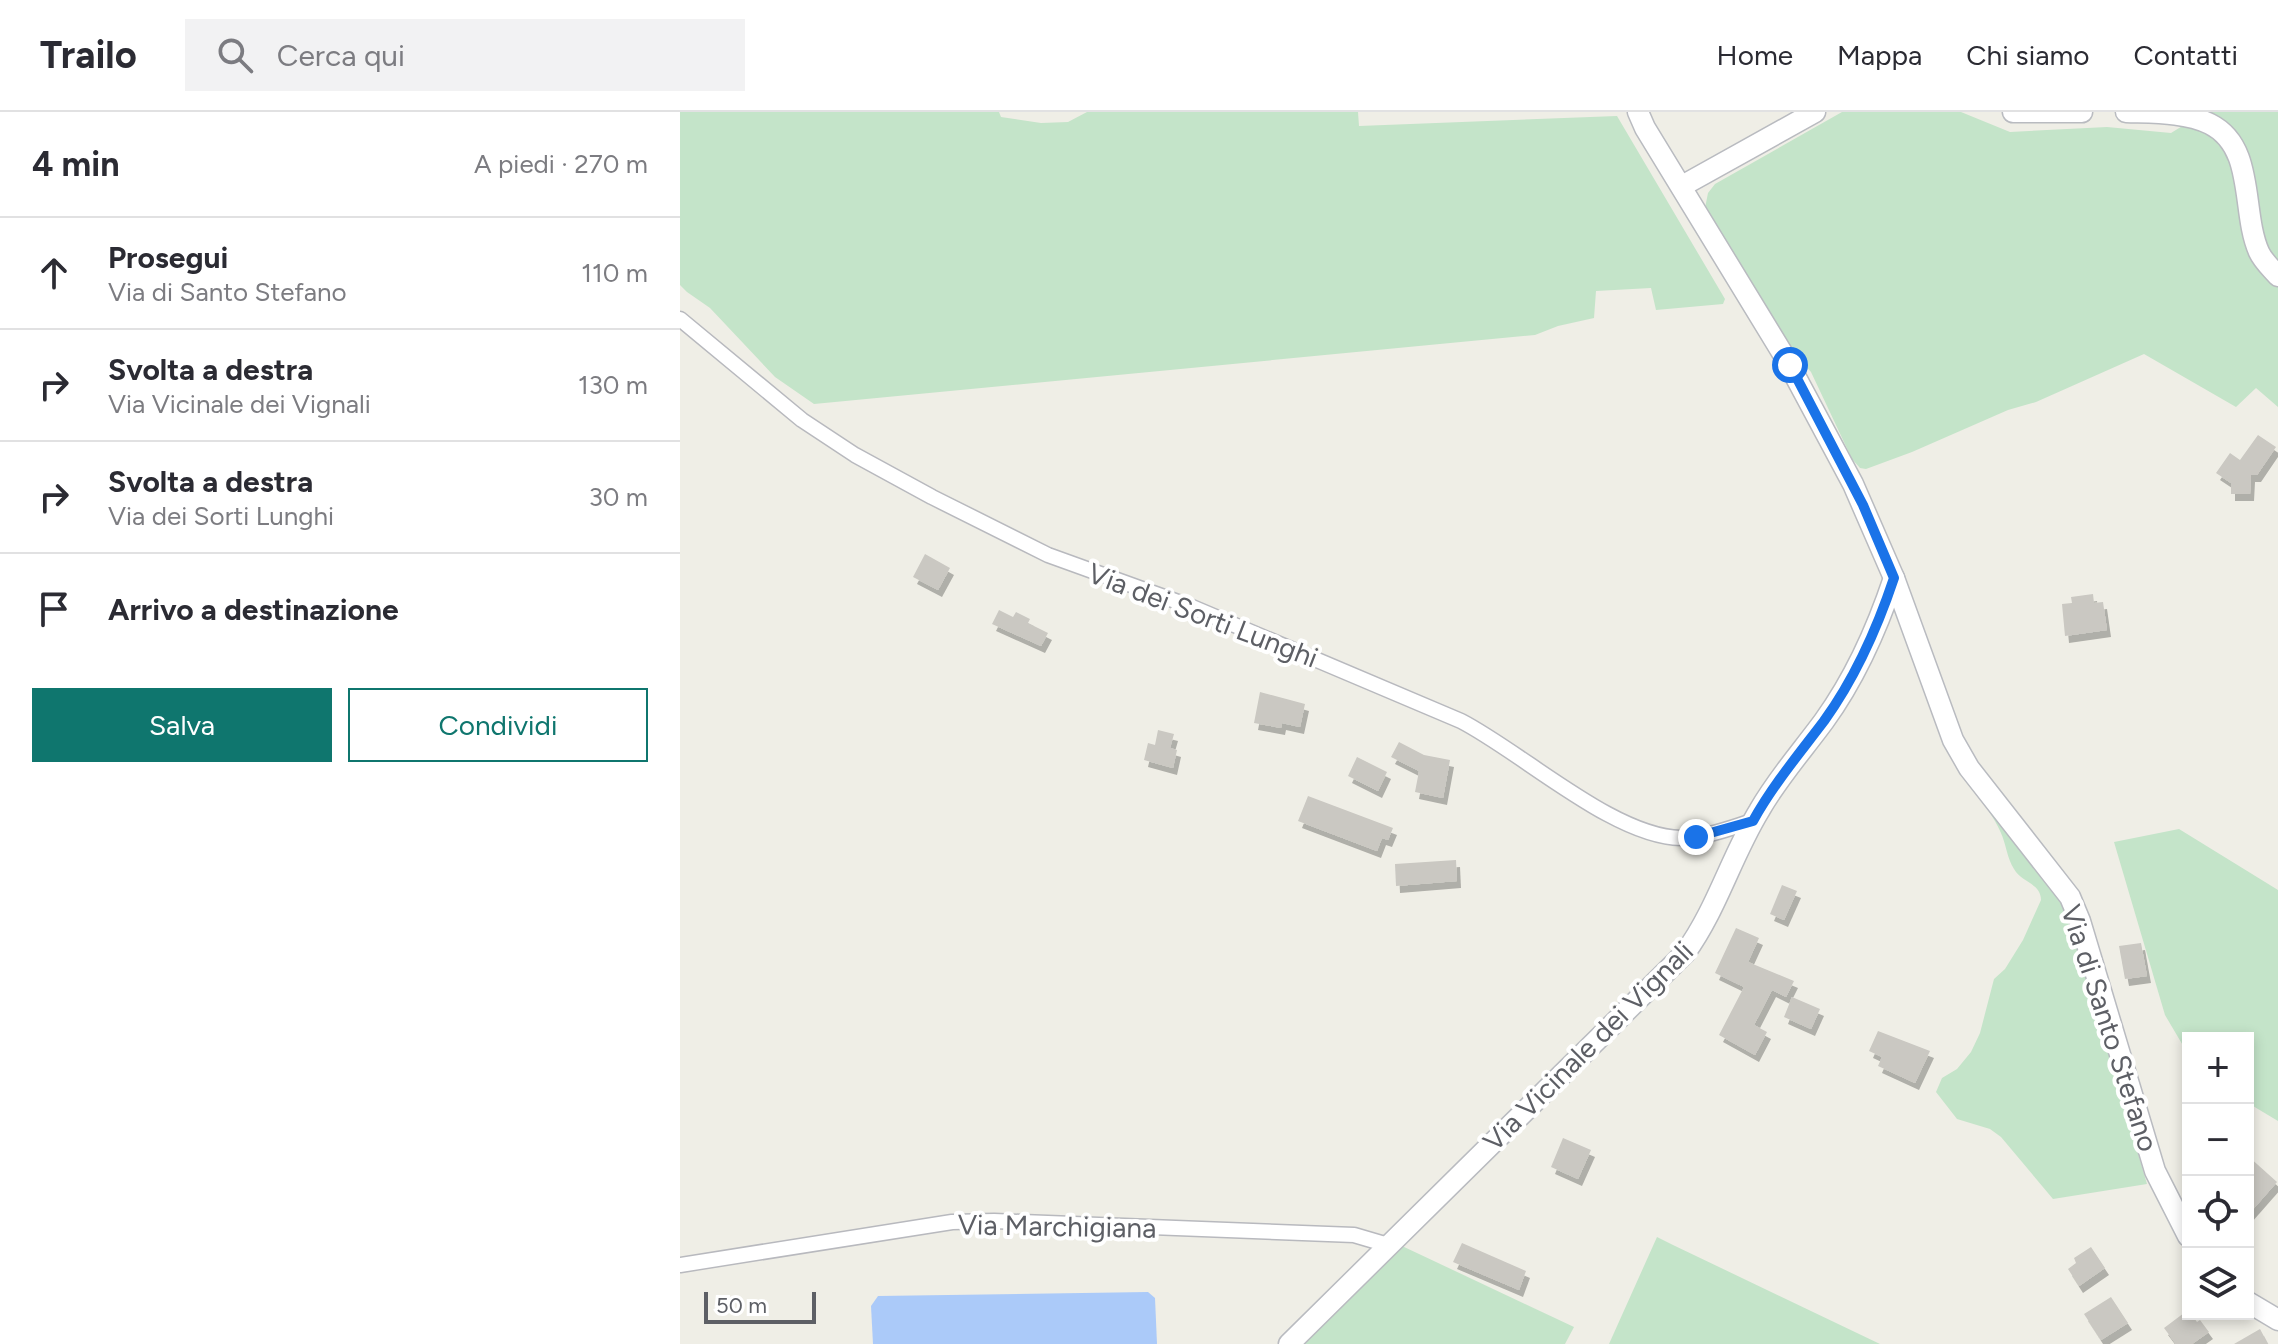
<!DOCTYPE html>
<html lang="it">
<head>
<meta charset="utf-8">
<style>
	:root { --surface:#fff; --page:#f2f2f3; --text:#2b2b33; --muted:#7c7c81; --line:#e1e1e2; --accent:#0f766e }
	body { margin:0; font-family:Figtree,sans-serif; background:var(--page); color:var(--text) }
	.controls { position:absolute; right:24px; bottom:24px; display:grid; overflow:hidden; border-radius:0px; box-shadow:0 4px 12px #0003 }
	.controls button { width:72px; height:72px; display:grid; place-items:center; padding:0; border:0; border-bottom:2px solid var(--line); background:var(--surface); color:var(--text); font:40px sans-serif }
	.scale { position:absolute; left:24px; bottom:20px; width:112px; box-sizing:border-box; padding-left:8px; border:4px solid #5d5f65; border-top:0; font-size:22px; line-height:28px; white-space:nowrap; color:#5d5f65; -webkit-text-stroke:6px #fff; paint-order:stroke }
	.stop { position:absolute; width:24px; height:24px; margin:-18px; border:6px solid #1a73e8; border-radius:50%; background:#fff }
	.stop.end { background:#1a73e8; border-color:#fff; box-shadow:0 2px 8px #0008 }
	.list { margin:0; padding:0; list-style:none }
	h2 { display:flex; justify-content:space-between; align-items:center; height:104px; margin:0; padding:0 32px; font-size:34px }
	h2 small { font-size:26px; font-weight:400; color:var(--muted) }
	.list li { display:grid; grid-template-columns:52px 1fr auto; gap:24px; align-items:center; box-sizing:border-box; height:112px; padding:0 32px; border-top:2px solid var(--line) }
	.list b { display:block; font-size:30px; white-space:nowrap }
	.list p { margin:0; font-size:26px; white-space:nowrap; color:var(--muted) }
	.list em { font-size:26px; font-style:normal; color:var(--muted) }
	.actions { display:flex; gap:16px; padding:24px 32px }
	.actions a { flex:1; padding:18px 0; border:2px solid var(--accent); border-radius:0px; text-align:center; font-size:28px; color:var(--accent) }
	.actions .main { background:var(--accent); color:#fff }
	.icon { flex:none; width:44px; height:44px; fill:none; stroke:currentColor; stroke-width:2; stroke-linecap:round; stroke-linejoin:round }
	.map { position:relative; flex:none; width:1598px; height:1232px; overflow:hidden }
	header { display:flex; align-items:center; gap:48px; box-sizing:border-box; height:112px; padding:0 40px; background:var(--surface); border-bottom:2px solid var(--line) }
	header strong { font-size:38px }
	nav { display:flex; gap:44px; margin-inline-start:auto; font-size:28px }
	.search { width:560px; height:72px; background:var(--page); display:flex; align-items:center; gap:20px; box-sizing:border-box; padding:0 28px; border-radius:0px; color:var(--muted); font-size:30px }
	main { display:flex }
	aside { flex:1; background:var(--surface) }
	.map>svg:first-child { display:block }
	.green { fill:#c4e4c9 }
	.water { fill:#abcaf9 }
	.building { fill:#cac8c2; filter:url(#shadow) }
	.lines { fill:none; stroke-linecap:round; stroke-linejoin:round }
	.street-casing { stroke:#b8b9be; stroke-width:17 }
	.secondary-casing { stroke:#b9bbc0; stroke-width:23 }
	.street { stroke:#fff; stroke-width:14 }
	.secondary { stroke:#fff; stroke-width:20 }
	.route { stroke:#1a73e8; stroke-width:10 }
	.labels { text-anchor:middle; dominant-baseline:central; stroke-width:8; stroke-linejoin:round; paint-order:stroke }
	.street-label { font-size:28px; fill:#5d5f65; stroke:#fff }
</style>
</head>
<body>
<header>
<strong>Trailo</strong>
<div class="search"><svg class="icon" aria-label="search" viewBox="0 0 24 24"><circle cx="10" cy="10" r="6"/><path d="M15 15l6 6"/></svg>Cerca qui</div>
<nav><a>Home</a><a>Mappa</a><a>Chi siamo</a><a>Contatti</a></nav>
</header>
<main>
<aside>
<h2>4 min<small>A piedi · 270 m</small></h2>
<ul class="list">
<li><svg class="icon" aria-label="ahead" viewBox="0 0 24 24"><path d="M12 20V5M6 11l6-6 6 6"/></svg><div><b>Prosegui</b><p>Via di Santo Stefano</p></div><em>110 m</em></li>
<li><svg class="icon" aria-label="right" viewBox="0 0 24 24"><path d="M7 20v-9h11M14 6l5 5-5 5"/></svg><div><b>Svolta a destra</b><p>Via Vicinale dei Vignali</p></div><em>130 m</em></li>
<li><svg class="icon" aria-label="right" viewBox="0 0 24 24"><path d="M7 20v-9h11M14 6l5 5-5 5"/></svg><div><b>Svolta a destra</b><p>Via dei Sorti Lunghi</p></div><em>30 m</em></li>
<li><svg class="icon" aria-label="arrive" viewBox="0 0 24 24"><path d="M6 21V4h12l-3 4 3 4H6"/></svg><div><b>Arrivo a destinazione</b></div></li>
</ul>
<div class="actions"><a class="main">Salva</a><a>Condividi</a></div>
</aside>
<div class="map">
<svg width="1598" height="1232" viewBox="0 0 1598 1232">
	<defs>
		<filter id="shadow"><feDropShadow dx="4" dy="7" stdDeviation="0" flood-color="#0004"/></filter>
	</defs>
	<rect width="100%" height="100%" fill="#efeee6"/>
	<g class="green">
		<polygon points="0,0 319,0 321,5 361,11 388,10 407,0 678,0 679,14 937,4 1045,187 1043,192 976,198 971,176 916,179 914,206 878,214 855,223 134,292 95,265 30,196 7,180 0,173"/>
		<polygon points="1162,0 1281,0 1330,20 1427,15 1491,21 1525,0 1598,0 1598,295 1576,276 1556,295 1464,242 1356,290 1328,298 1232,340 1186,357 1180,356 1172,347 1131,260 1114,241 1025,96 1028,81 1035,72"/>
		<path d="M1294,677L1383,787L1467,1072L1373,1087L1321,1025L1310,1017L1277,1007L1256,980L1262,966L1277,957L1291,940L1300,921L1314,867L1325,857L1343,828L1361,788C1361,771 1342,771 1334,757C1327,746 1326,732 1321,721C1314,705 1303,691 1294,677Z"/>
		<polygon points="1499,717 1598,778 1598,1009 1568,991 1568,926 1508,926 1508,942 1485,903 1434,730"/>
		<polygon points="977,1125 993,1133 1200,1232 929,1232"/>
		<polygon points="722,1134 894,1215 885,1232 623,1232"/>
	</g>
	<polygon class="water" points="468,1180 475,1186 477,1232 193,1232 191,1194 198,1184"/>
	<g class="building">
		<polygon points="1578,323 1596,335 1577,363 1571,363 1570,382 1551,382 1551,371 1536,361 1550,341 1560,348"/>
		<polygon points="245,442 270,456 258,478 233,465"/>
		<polygon points="1413,482 1414,491 1423,490 1427,518 1385,524 1382,492 1392,491 1391,485"/>
		<polygon points="319,498 333,505 336,500 350,507 348,511 368,521 361,534 312,512"/>
		<polygon points="580,580 625,592 620,615 602,611 601,616 574,611"/>
		<polygon points="478,618 494,622 490,636 497,638 493,656 464,648 468,631 475,633"/>
		<polygon points="719,630 744,643 770,648 763,686 735,680 739,659 711,645"/>
		<polygon points="677,645 707,660 698,679 668,664"/>
		<polygon points="628,684 713,716 708,728 702,726 697,739 618,709"/>
		<polygon points="776,748 777,769 716,774 715,752"/>
		<polygon points="1102,773 1117,779 1104,808 1090,802"/>
		<polygon points="1056,816 1079,826 1068,850 1114,869 1106,885 1092,878 1074,913 1087,920 1075,943 1039,923 1064,875 1035,861"/>
		<polygon points="1461,831 1467,864 1445,867 1439,834"/>
		<polygon points="1112,885 1140,897 1131,917 1104,905"/>
		<polygon points="1198,919 1250,939 1235,971 1198,954 1202,945 1189,939"/>
		<polygon points="883,1026 911,1038 898,1067 871,1055"/>
		<polygon points="1568,1044 1597,1070 1568,1103"/>
		<polygon points="782,1131 846,1159 839,1178 773,1150"/>
		<polygon points="1411,1135 1425,1156 1399,1174 1388,1157 1396,1151 1394,1146"/>
		<polygon points="1431,1185 1448,1211 1421,1228 1404,1202"/>
		<polygon points="1508,1198 1508,1202 1511,1202 1517,1210 1520,1208 1529,1220 1512,1232 1496,1232 1484,1216"/>
		<polygon points="1580,1217 1588,1232 1554,1232"/>
	</g>
	<g class="lines">
		<defs>
			<g id="street">
				<path d="M0,207L122,308L175,343L252,385L368,443L512,495L781,609C843,641 934,725 1001,726C1025,726 1050,716 1073,709"/>
				<polyline points="0,1153 272,1110 314,1109 674,1123 708,1133"/>
			</g>
			<g id="secondary">
				<polyline points="958,0 965,16 1106,247 1173,372 1214,466 1273,628 1289,656 1390,785 1400,809 1475,1059 1508,1124"/>
				<polyline points="1333,0 1402,0"/>
				<path d="M1446,0C1473,1 1506,0 1530,12C1576,35 1561,100 1579,140C1583,149 1591,156 1598,164"/>
				<polyline points="1002,74 1135,0"/>
				<polyline points="1568,1190 1598,1208"/>
				<path d="M609,1232L1005,841C1037,797 1051,745 1079,699C1097,667 1122,639 1144,609C1175,566 1197,517 1214,466"/>
			</g>
		</defs>
		<use href="#street" class="street-casing"/>
		<use href="#secondary" class="secondary-casing"/>
		<use href="#street" class="street"/>
		<use href="#secondary" class="secondary"/>
	</g>
	<g class="lines">
		<path class="route" d="M1016,725L1073,709C1093,673 1119,642 1144,609C1175,566 1197,517 1214,466L1183,393L1110,253"/>
	</g>
	<g class="labels">
		<g class="street-label">
			<text transform="translate(523 503) rotate(21)">Via dei Sorti Lunghi</text>
			<text transform="translate(1430 916) rotate(72)">Via di Santo Stefano</text>
			<text transform="translate(908 934) rotate(-45)">Via Vicinale dei Vignali</text>
			<text transform="translate(377 1114) rotate(1)">Via Marchigiana</text>
		</g>
	</g>
</svg>
<div class="controls">
<button>+</button>
<button>−</button>
<button><svg class="icon" aria-label="locate" viewBox="0 0 24 24"><circle cx="12" cy="12" r="6"/><path d="M12 2v4M12 18v4M2 12h4M18 12h4"/></svg></button>
<button><svg class="icon" aria-label="layers" viewBox="0 0 24 24"><path d="M12 4l9 5-9 5-9-5zM3 14l9 5 9-5"/></svg></button>
</div>
<div class="scale">50 m</div>
<div class="stop" style="left:1110px;top:253px"></div>
<div class="stop end" style="left:1016px;top:725px"></div>
</div>
</main>
</body>
</html>
